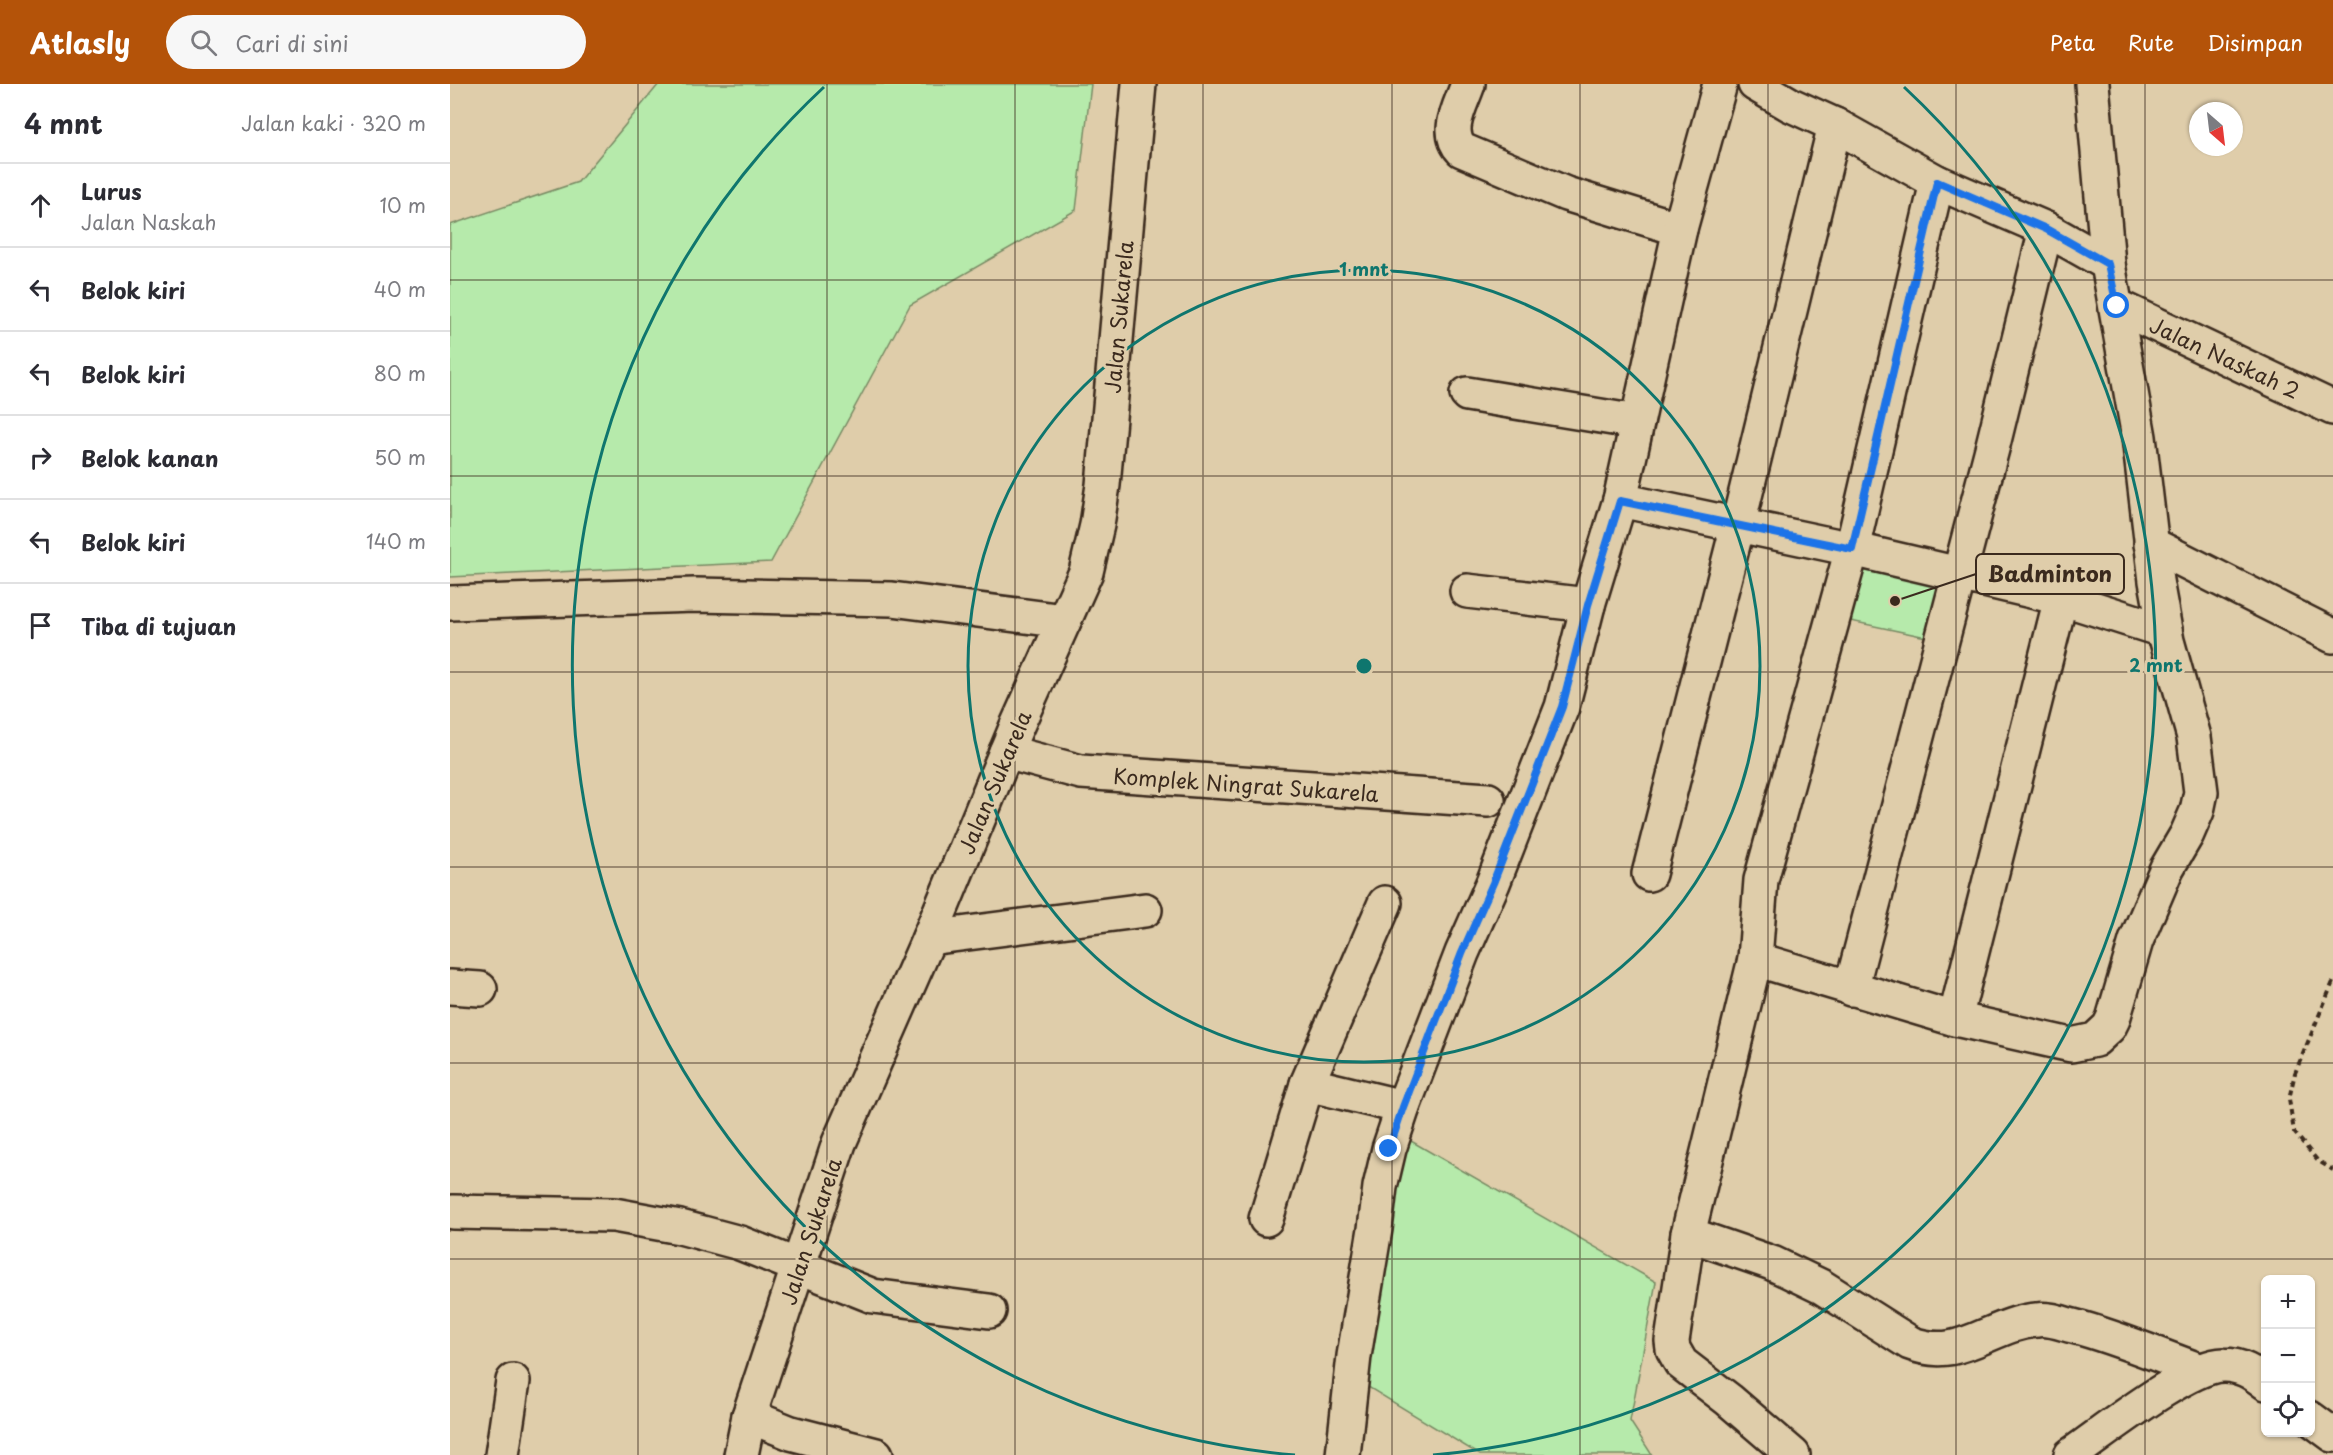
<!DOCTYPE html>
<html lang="id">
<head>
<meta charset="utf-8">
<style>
	:root { --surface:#fff; --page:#f7f7f7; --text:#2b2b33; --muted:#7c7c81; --line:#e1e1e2; --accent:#b45309 }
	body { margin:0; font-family:"Playpen Sans",sans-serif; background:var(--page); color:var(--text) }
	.controls { position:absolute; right:18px; bottom:18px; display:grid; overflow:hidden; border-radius:9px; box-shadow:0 2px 4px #0004 }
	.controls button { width:54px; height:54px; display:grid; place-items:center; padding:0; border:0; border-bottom:2px solid var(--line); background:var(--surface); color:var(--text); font:30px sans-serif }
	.compass { position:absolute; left:1739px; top:18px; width:54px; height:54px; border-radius:50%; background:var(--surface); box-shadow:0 2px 4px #0004; rotate:152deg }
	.stop { position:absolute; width:18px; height:18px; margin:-14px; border:4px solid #1a73e8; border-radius:50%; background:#fff }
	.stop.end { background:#1a73e8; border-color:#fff; box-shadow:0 2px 6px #0008 }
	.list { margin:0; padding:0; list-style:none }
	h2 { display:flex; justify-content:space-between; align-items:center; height:78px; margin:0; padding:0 24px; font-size:26px }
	h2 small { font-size:20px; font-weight:400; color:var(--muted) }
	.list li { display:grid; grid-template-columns:39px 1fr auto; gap:18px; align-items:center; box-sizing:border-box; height:84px; padding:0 24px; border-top:2px solid var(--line) }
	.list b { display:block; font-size:22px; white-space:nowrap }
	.list p { margin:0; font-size:20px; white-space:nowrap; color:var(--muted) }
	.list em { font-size:20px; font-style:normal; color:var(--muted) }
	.icon { flex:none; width:33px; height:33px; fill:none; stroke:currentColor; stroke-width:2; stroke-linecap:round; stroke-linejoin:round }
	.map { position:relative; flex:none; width:1883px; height:1371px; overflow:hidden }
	header { display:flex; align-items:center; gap:36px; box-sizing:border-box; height:84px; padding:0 30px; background:var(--accent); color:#fff }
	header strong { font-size:28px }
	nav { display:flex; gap:33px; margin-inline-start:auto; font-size:21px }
	.search { width:420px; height:54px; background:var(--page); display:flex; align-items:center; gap:15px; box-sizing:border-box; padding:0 21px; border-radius:33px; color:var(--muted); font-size:22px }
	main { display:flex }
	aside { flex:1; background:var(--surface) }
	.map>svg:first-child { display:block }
	.green { fill:#b6eaab; stroke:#788a64; stroke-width:1.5 }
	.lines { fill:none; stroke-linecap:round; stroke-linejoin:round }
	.minor-casing { stroke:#3b2a1e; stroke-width:38 }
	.path { stroke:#3b2a1e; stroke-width:4; stroke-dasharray:6 4.5; stroke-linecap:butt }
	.minor { stroke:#dfcdaa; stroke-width:33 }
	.route { stroke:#1a73e8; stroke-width:8 }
	.grid { fill:none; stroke:#3b2a1e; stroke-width:1.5; stroke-opacity:0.55 }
	.ring { fill:none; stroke:#0f766e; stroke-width:3 }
	.labels { text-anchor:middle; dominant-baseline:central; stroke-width:6; stroke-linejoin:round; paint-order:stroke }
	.street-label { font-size:21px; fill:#3b2a1e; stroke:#dfcdaa }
	.centre { fill:#0f766e; stroke:#dfcdaa; stroke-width:3 }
	.ring-label { font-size:18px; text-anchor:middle; font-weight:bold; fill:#0f766e; stroke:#dfcdaa; stroke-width:6; stroke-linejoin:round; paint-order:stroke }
	.leader { fill:none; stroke:#3b2a1e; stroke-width:2 }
	.callout-dot { fill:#3b2a1e; stroke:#dfcdaa; stroke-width:2 }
	.callout { fill:#dfcdaa; stroke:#3b2a1e; stroke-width:2 }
	.callout-label { font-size:22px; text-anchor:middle; font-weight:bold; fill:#3b2a1e }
</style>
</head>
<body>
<header>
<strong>Atlasly</strong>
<div class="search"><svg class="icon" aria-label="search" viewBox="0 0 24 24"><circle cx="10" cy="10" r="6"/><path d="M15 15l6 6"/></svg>Cari di sini</div>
<nav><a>Peta</a><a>Rute</a><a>Disimpan</a></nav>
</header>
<main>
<aside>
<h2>4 mnt<small>Jalan kaki · 320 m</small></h2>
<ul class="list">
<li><svg class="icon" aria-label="ahead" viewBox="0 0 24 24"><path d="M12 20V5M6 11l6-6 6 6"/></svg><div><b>Lurus</b><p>Jalan Naskah</p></div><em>10 m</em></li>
<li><svg class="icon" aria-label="left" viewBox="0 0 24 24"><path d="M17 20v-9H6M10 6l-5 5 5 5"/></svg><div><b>Belok kiri</b></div><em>40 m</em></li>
<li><svg class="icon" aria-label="left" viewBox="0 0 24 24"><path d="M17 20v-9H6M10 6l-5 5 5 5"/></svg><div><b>Belok kiri</b></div><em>80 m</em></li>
<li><svg class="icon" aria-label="right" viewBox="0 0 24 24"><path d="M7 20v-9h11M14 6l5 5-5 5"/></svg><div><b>Belok kanan</b></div><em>50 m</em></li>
<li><svg class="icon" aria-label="left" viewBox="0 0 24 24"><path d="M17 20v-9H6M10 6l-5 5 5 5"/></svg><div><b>Belok kiri</b></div><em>140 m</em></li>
<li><svg class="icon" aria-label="arrive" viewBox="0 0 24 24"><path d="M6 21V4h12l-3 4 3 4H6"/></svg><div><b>Tiba di tujuan</b></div></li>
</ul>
</aside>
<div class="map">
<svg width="1883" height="1371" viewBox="0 0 1883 1371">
	<rect width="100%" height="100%" fill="#dfcdaa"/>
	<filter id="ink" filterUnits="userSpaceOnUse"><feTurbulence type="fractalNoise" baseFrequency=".0167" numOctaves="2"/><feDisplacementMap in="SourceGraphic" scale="12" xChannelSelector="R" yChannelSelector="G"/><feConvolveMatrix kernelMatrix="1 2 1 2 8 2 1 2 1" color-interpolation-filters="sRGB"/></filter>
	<g filter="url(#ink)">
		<g class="green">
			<polygon points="209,0 641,0 626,126 460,221 321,478 0,493 0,141 128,98"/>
			<polygon points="1409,478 1496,498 1481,554 1396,536"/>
			<polygon points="954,1053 1206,1198 1180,1337 1202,1371 1030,1371 895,1289"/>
		</g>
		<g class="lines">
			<defs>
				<g id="minor">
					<path d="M1018,0C1011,21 994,48 1012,66L1116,110L1230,145"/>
					<polyline points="1305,0 1341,21 1385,41 1487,98 1596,145 1658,180"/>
					<polyline points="1667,222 1883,324"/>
					<polyline points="1017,310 1187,338"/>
					<polyline points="1170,416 1402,465 1611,514 1715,547"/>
					<polyline points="1701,460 1883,552"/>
					<polyline points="1017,507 1138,521"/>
					<polyline points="0,519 245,511 442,515 614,537"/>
					<polyline points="556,668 631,688 1038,716"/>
					<polyline points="1199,790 1288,441 1385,41"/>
					<polyline points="479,854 695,826"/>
					<polyline points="1305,875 1505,935 1621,961 1645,956 1659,943 1663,935 1686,857 1717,784 1737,750 1747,727 1751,708 1744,653 1717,557 1706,497 1689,353 1658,180 1642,0"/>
					<polyline points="0,903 30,905"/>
					<polyline points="1401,905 1543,361 1596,145"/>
					<polyline points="1505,935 1611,514"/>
					<polyline points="857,1000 953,1023"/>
					<polyline points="3,1128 164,1131 230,1143 290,1159 423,1212 539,1227"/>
					<polyline points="816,1135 857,1000 935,819"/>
					<path d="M1238,1150L1322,1179L1372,1203L1460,1259C1511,1279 1539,1240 1587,1236C1599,1234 1611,1239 1623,1242C1666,1253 1707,1271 1749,1286"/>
					<polyline points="299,1332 341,1349 426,1371"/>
					<polyline points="1860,1334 1883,1351"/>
					<polyline points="52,1371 63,1297"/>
					<polyline points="291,1371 299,1332 389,1059 479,854 566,644 636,488 647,441 653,401 689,0"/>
					<polyline points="893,1371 904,1272 925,1145 930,1103 939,1065 953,1023 1012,869 1043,799 1112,623 1138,521 1170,416 1230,145 1270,0"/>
					<polyline points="1343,1371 1279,1316 1231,1279 1223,1265 1222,1257 1238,1150 1305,875 1311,796 1402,465 1487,98"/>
					<path d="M1621,1371C1653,1349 1739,1280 1774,1281C1791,1281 1803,1289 1816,1299"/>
				</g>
			</defs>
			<use href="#minor" class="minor-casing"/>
			<polyline class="path" points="1883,898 1845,989 1839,1015 1844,1048 1867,1076 1883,1086"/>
			<use href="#minor" class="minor"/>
		</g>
	</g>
	<g class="lines" filter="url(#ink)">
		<polyline class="route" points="939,1065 953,1023 1012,869 1043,799 1112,623 1138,521 1170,417 1402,465 1487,98 1596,145 1658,180 1667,222"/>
	</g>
	<path class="grid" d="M188,0V1371M377,0V1371M565,0V1371M753,0V1371M942,0V1371M1130,0V1371M1318,0V1371M1506,0V1371M1695,0V1371M0,196H1883M0,392H1883M0,588H1883M0,783H1883M0,979H1883M0,1175H1883"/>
	<g class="ring">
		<circle cx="914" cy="582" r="396"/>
		<path d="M845 1371A792 792 0 0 1 374 3M1454 3A792 792 0 0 1 983 1371"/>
	</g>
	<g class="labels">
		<g class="street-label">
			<text transform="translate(668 233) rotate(-85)">Jalan Sukarela</text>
			<text transform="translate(1775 273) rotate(25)">Jalan Naskah 2</text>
			<text transform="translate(544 698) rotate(-67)">Jalan Sukarela</text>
			<text transform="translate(796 700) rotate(4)">Komplek Ningrat Sukarela</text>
			<text transform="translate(360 1147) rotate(-72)">Jalan Sukarela</text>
		</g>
	</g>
	<circle cx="914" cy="582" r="9" class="centre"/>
	<g class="ring-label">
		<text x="914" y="192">1 mnt</text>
		<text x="1706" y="588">2 mnt</text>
	</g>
	<path class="leader" d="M1445 517L1526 490"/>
	<circle class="callout-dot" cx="1445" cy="517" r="6"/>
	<rect class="callout" x="1526" y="470" width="148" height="40" rx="6"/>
	<g class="callout-label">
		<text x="1600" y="498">Badminton</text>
	</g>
</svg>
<div class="controls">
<button>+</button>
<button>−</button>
<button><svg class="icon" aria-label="locate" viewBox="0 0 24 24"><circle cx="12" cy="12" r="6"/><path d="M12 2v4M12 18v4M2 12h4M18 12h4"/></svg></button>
</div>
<svg class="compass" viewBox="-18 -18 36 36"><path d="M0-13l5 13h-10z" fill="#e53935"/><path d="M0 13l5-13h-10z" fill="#7c7c81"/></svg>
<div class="stop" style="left:1667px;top:222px"></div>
<div class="stop end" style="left:939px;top:1065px"></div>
</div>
</main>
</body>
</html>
